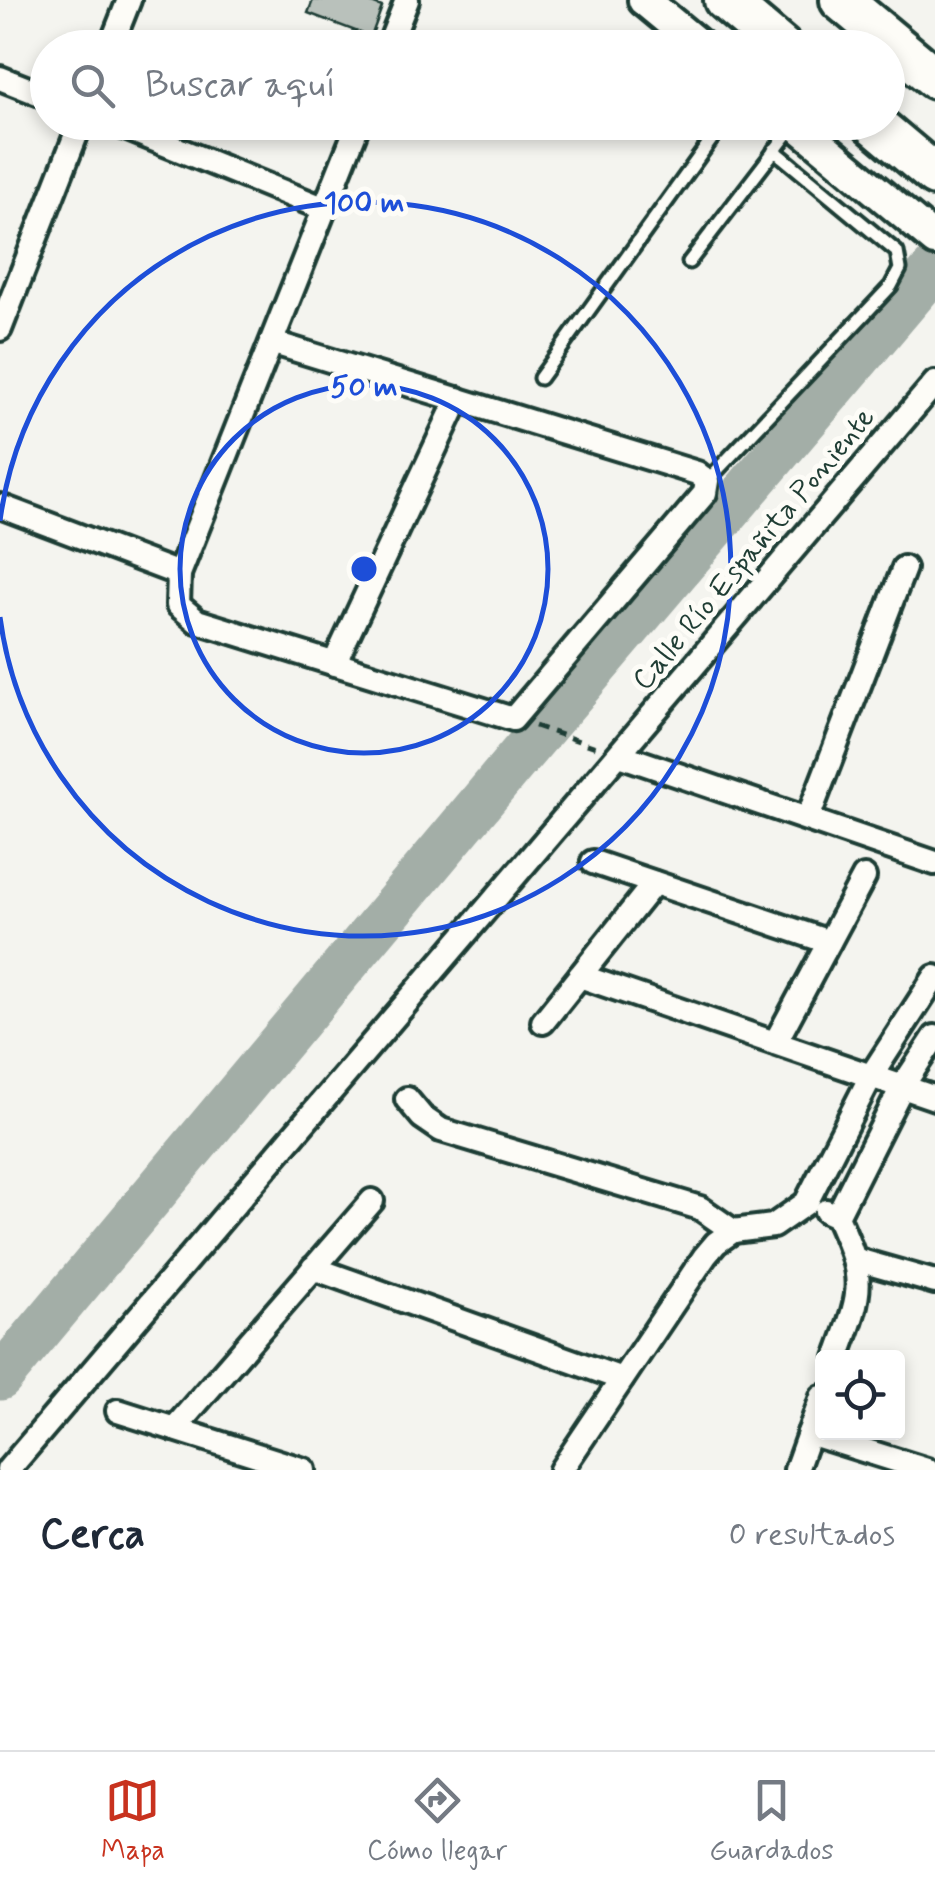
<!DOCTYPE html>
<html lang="es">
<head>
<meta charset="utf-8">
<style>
	:root { --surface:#fff; --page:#f6f6f7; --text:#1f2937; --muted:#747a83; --line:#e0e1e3; --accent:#c8321e }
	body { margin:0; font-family:Mynerve,sans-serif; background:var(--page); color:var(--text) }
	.controls { position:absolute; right:30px; bottom:30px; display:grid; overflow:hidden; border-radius:10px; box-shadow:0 5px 15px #0003 }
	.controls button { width:90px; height:90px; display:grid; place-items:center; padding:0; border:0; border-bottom:2px solid var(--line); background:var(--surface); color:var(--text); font:50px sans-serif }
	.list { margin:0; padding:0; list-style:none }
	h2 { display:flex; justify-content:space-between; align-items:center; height:130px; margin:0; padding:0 40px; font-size:42px }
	h2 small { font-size:32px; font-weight:400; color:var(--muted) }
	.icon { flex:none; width:55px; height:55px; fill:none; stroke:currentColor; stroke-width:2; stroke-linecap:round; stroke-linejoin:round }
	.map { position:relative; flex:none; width:935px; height:1470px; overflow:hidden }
	.search { position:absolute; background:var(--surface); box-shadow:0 5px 15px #0003; left:30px; right:30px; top:30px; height:110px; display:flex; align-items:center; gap:25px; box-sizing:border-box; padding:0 35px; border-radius:55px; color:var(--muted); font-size:38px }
	.sheet { height:280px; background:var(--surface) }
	nav { display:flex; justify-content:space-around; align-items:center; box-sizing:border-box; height:140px; border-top:2px solid var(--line); background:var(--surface); font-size:28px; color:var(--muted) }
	nav a { display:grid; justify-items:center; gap:5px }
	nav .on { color:var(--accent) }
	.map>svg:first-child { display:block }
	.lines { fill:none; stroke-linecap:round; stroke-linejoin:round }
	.river { stroke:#a3aea7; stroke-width:45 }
	.building { fill:#b9c1bb; stroke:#1f3d34; stroke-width:2.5 }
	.lane-casing { stroke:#1f3d34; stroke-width:19 }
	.street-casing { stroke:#1f3d34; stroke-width:30 }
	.secondary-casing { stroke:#1f3d34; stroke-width:38 }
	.highway-casing { stroke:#1f3d34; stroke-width:48 }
	.path { stroke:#1f3d34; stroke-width:5; stroke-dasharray:10 8; stroke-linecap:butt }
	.lane { stroke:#fdfcf7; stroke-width:11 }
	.street { stroke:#fdfcf7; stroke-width:22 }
	.secondary { stroke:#fdfcf7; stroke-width:30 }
	.highway { stroke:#fdfcf7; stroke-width:40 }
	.ring { fill:none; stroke:#1d4ed8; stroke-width:5 }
	.labels { text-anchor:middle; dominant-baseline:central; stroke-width:10; stroke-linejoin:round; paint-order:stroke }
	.street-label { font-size:30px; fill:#1f3d34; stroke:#fdfcf7 }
	.centre { fill:#1d4ed8; stroke:#fdfcf7; stroke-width:5 }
	.ring-label { font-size:30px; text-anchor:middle; font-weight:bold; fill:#1d4ed8; stroke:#fdfcf7; stroke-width:10; stroke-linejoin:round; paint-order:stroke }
</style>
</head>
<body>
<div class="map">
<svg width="935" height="1470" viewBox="0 0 935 1470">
	<rect width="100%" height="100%" fill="#f4f4ef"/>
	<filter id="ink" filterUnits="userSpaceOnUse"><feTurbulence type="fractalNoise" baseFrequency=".01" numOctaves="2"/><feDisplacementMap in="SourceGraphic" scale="20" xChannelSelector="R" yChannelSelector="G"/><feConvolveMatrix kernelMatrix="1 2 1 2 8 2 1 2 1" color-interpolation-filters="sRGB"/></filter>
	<g filter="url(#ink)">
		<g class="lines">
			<polyline class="river" points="0,1378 518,758 935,268"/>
		</g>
		<polygon class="building" points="313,0 364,0 382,7 371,37 308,13"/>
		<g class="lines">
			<defs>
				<g id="lane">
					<polyline points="689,262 795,124"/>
					<polyline points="540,378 724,122"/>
					<polyline points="707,481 891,286 900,269 897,252 774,150"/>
				</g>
				<g id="street">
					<polyline points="110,48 129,0"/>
					<polyline points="388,48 407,0"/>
					<polyline points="0,78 48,97"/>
					<polyline points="111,122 325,209"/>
					<polyline points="0,329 81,122"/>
					<polyline points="274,343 697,473 707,481 705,493 513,719 197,621 178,605 179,574 359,122"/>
					<polyline points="0,506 179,574"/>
					<polyline points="334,664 458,399"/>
					<polyline points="620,755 935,863"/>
					<polyline points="808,818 904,568"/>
					<polyline points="593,862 829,942"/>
					<polyline points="580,976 935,1098"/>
					<polyline points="543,1022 654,883"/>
					<polyline points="775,1043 864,877"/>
					<polyline points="407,1099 422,1117 441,1130 700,1208 733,1231"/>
					<path d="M826,1211L837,1216C867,1283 862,1290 837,1358"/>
					<polyline points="837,1216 902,1087 935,1037"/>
					<polyline points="733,1231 773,1226 806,1203 871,1076 935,977"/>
					<polyline points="854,1259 935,1282"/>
					<polyline points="313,1268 622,1379"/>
					<polyline points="118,1411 304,1470"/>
					<polyline points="174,1429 372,1201"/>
					<polyline points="809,1433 927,1470"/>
					<polyline points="8,1470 935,383"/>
					<polyline points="561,1470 705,1256 716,1243 733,1231"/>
					<polyline points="796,1470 822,1397"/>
				</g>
				<g id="secondary">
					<polyline points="644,0 702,48"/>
					<polyline points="794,122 935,240"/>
				</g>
				<g id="highway">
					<polyline points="725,0 782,48"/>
					<polyline points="841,0 935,78"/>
					<polyline points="872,122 935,175"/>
				</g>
			</defs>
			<use href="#lane" class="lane-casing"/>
			<use href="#street" class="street-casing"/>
			<use href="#secondary" class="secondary-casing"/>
			<use href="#highway" class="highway-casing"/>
			<polyline class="path" points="535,726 596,747"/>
			<use href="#lane" class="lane"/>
			<use href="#street" class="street"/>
			<use href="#secondary" class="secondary"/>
			<use href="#highway" class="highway"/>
		</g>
	</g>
	<g class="ring">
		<circle cx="364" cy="569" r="184"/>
		<path d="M0 521A367 367 0 1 1 0 617"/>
	</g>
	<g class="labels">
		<g class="street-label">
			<text transform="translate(754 549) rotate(-50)">Calle Río Españita Poniente</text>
		</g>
	</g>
	<circle cx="364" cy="569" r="15" class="centre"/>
	<g class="ring-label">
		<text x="364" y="212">100 m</text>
		<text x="364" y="396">50 m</text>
	</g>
</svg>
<div class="controls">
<button><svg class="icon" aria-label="locate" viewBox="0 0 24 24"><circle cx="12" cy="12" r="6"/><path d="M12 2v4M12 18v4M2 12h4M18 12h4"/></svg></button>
</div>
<div class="search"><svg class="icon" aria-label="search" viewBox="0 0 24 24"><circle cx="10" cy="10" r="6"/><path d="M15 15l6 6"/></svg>Buscar aquí</div>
</div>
<section class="sheet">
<h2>Cerca<small>0 resultados</small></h2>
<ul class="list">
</ul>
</section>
<nav>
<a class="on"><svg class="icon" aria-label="map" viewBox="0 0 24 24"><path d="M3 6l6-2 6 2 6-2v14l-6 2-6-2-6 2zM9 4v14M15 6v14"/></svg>Mapa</a>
<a><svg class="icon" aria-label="directions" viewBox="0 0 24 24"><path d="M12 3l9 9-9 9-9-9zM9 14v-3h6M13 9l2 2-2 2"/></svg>Cómo llegar</a>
<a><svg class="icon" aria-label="saved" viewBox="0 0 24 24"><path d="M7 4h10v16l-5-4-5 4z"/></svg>Guardados</a>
</nav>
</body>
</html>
